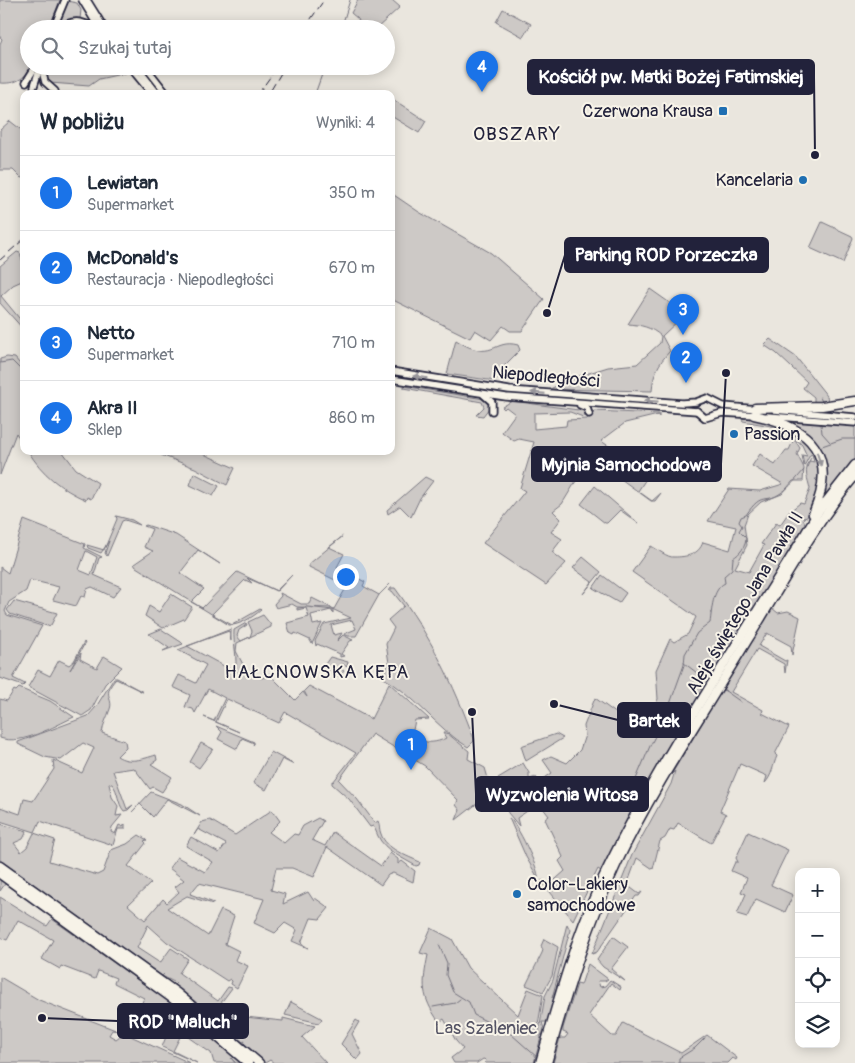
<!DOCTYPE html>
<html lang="pl">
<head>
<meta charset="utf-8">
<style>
	:root { --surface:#fff; --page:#f6f6f7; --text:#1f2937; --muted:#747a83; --line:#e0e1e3; --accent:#1a73e8 }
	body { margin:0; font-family:Pangolin,sans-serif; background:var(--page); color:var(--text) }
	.controls { position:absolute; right:15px; bottom:15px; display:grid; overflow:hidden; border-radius:10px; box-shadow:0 2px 12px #0003 }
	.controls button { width:45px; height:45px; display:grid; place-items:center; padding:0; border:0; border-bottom:1px solid var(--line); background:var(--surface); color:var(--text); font:25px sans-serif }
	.you { position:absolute; left:345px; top:576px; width:18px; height:18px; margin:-12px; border:4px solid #fff; border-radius:50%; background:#1a73e8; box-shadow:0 0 0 8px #1a73e833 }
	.badge { display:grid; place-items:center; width:32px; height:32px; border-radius:50%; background:var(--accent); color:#fff; font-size:16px; font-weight:700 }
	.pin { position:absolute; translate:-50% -41px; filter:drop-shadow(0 1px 2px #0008) }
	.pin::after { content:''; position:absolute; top:26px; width:18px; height:15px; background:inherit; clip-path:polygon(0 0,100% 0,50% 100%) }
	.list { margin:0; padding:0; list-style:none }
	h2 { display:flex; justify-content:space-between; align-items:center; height:65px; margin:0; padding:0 20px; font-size:21px }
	h2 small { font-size:16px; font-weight:400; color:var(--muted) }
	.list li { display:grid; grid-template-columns:32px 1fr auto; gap:15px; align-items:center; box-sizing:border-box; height:75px; padding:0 20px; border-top:1px solid var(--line) }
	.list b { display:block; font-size:19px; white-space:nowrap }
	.list p { margin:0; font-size:16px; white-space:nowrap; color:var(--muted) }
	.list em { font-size:16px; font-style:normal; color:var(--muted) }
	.icon { flex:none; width:28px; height:28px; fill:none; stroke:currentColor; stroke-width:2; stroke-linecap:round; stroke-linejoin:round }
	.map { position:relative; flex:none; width:855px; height:1063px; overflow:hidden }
	.search { position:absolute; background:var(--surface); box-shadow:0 2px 12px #0003; left:20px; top:20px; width:375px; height:55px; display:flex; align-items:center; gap:12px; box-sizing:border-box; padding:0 18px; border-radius:28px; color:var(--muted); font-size:19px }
	.panel { position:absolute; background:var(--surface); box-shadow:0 2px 12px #0003; left:20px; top:90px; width:375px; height:365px; border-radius:10px }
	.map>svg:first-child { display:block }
	.green { fill:#cdc9c6; stroke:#787680; fill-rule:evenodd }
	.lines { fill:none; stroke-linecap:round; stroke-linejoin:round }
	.stream { stroke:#716f7b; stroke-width:1 }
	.secondary-casing { stroke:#22223b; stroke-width:9 }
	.highway-casing { stroke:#22223b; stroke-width:11 }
	.secondary { stroke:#f7f3e8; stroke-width:5.5 }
	.highway { stroke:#f7f3e8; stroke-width:8 }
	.rail { stroke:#22223b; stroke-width:1; stroke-dasharray:8 4; stroke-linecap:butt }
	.oneway { fill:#97959a }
	.poi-dot { fill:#1f6fb2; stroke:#f7f3e8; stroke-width:2 }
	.labels { text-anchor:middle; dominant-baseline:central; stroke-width:4; stroke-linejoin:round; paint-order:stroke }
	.poi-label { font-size:18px; fill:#22223b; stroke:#f7f3e8; text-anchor:end }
	.street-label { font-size:18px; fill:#22223b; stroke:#f7f3e8 }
	.park-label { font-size:18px; fill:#555465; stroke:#f7f3e8 }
	.neighbourhood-label { font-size:19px; letter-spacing:1px; fill:#22223b; stroke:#f7f3e8 }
	.leader { fill:none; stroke:#22223b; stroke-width:2 }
	.callout-dot { fill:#22223b; stroke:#f7f3e8; stroke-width:2 }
	.callout { fill:#22223b; stroke:#22223b; stroke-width:2 }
	.callout-label { font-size:19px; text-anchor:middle; font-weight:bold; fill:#fff }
</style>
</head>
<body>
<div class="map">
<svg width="855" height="1063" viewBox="0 0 855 1063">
	<rect width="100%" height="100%" fill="#eae6de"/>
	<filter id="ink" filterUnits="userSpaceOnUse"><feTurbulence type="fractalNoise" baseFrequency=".02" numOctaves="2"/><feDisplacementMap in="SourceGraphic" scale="10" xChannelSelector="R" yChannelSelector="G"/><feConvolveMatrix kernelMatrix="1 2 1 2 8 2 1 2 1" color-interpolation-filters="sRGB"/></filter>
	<g filter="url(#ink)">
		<g class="green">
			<path d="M0,0H60L49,29H29V66H31C25,80 14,84 0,83V44L2,39L0,37Z"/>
			<polygon points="358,0 392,0 400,7 376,29 362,29 358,19 351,13"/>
			<polygon points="67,1 77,3 81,10 80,19 70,20 56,29"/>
			<polygon points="503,9 531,24 523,37 496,22"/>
			<polygon points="45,66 120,66 126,73 99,79 89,86 50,83 47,80"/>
			<polygon points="391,98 426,121 419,133 391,116"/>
			<polygon points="10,121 24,132 24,177 21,178 13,170 0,170 0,130"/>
			<polygon points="391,193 419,212 491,253 544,299 522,331 510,331 503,326 491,340 475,330 470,338 391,299"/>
			<polygon points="822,222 852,236 853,238 843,263 810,248"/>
			<polygon points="17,252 20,253 24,266 24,280 13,285 1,296 24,324 24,330 0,303 0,266"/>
			<path d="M650,289L677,308L694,312L681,318L662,336L670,351C658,364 653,374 652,391L550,389L573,378L608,367L637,364L660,343L661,336C651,327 641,325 628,324Z"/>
			<polygon points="770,339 796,357 827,396 828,402 817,403 814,401 814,397 803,388 807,382 776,353 764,345"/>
			<path d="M456,340C493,364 493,338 518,345L520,350L502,368V377L495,381L447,374Z"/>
			<polygon points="7,357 15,358 24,369 24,445 16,433 0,475 0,359"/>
			<polygon points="404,386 484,399 488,402 489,408 483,416 476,415 484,407 482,402 404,388"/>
			<polygon points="512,401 586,411 587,415 583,417 570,412 534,413 534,429 566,426 567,420 587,419 595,411 659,414 659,417 658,415 625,423 601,441 650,473 638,491 652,501 661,493 655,501 651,501 610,471 608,466 603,467 590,458 562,504 553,511 561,519 551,532 562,539 552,552 566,563 546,585 483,543 525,491 520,488 534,442 519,439 514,441 502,432 515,414 506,407 504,409 502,407"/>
			<path d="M744,417C773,420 804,427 817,457C820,464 822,473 820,479H815L819,483L807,517L803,518L805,524L640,798L611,853L581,920L601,872L629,816L601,871L598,869L573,920L541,881L544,880L548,886L565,871L559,861L563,857L545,819L549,816L539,803L517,818L519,826L508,813L498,778L523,763L529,773V779L536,777L539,782L552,773L543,760L551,756L567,763L580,750L585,735L584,726L595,698L624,719L649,717L658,699L656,670L670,639L674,642L688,634L696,617L632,572L651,546C657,549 668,558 674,557C686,557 699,555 703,542L730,550L736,527L708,521L729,489L760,491L783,484L752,466L760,454L775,465L786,450H789L794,439L800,448L797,454L804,468L803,481H793L782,494L761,502L748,514L744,525L747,545L735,568L749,572L764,545L761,544L776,523L780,525L789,512L800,503L804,504L810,489C808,478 803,472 810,461L814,462L812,454L810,455L804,466L802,455L807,456L802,445L791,435L771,426L743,421L741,418Z"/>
			<polygon points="780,419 824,424 825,422 855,424 855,459 821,502 818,450"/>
			<path d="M28,451H62L76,469L98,483L91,499L87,497L86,500C61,489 42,474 28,451Z"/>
			<polygon points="162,451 197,451 235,468 227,485 195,468 161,455"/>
			<polygon points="194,473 219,486 213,496 190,485"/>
			<polygon points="425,477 433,481 420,498 411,517 400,506 388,514 387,510"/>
			<polygon points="595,486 638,523 620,510 607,523 605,523 581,504"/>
			<polygon points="116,516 132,520 140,525 125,520 122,521 107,556 105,553 109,541 101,553 88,548 87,545 104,550 117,519"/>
			<path d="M24,520L85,544L84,548L102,557L99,558L94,575L121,587L113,597L92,587L87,589L85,597L81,596L76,606L53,600L59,587L30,580L26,591L9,602L5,611L7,615L42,626L13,678L25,684L23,686L0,678V567L8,573ZM86,551L97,557L91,575L79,570Z"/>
			<path d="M146,525L176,535L220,564L198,550L180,573L204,589L191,602L202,608L237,572L276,591L292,575L277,591L247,578L252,583L245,580L212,614L232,625L260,609L261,610C253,617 239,626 229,625L136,567L134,564L153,551L144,547L152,529L144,526Z"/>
			<polygon points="343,536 329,547 344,554 337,567 365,582 363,586 379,595 390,584 379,595 356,636 348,636 344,634 356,629 352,620 331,625 334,635 342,633 337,641 343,635 353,640 350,641 341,654 344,656 340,657 340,654 317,644 316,646 315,641 324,624 351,618 330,608 297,607 292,604 276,608 274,604 281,596 280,593 301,604 309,604 312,598 334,609 347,586 309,567 309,564"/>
			<polygon points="583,557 601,572 583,594 592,582 573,568"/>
			<polygon points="602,575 626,593 619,603 593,588"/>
			<path d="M391,588H395C431,637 453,682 474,739V741L468,747C436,728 414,694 382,677L389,663L386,644L394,628L388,620L404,606L392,591H389Z"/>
			<polygon points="171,594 192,607 184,619 163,628 145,616 149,606 159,612"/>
			<polygon points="14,601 57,613 51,625 47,626 10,614 7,610"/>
			<polygon points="307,607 333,610 333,613 331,610 311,615 313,625 322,623 312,644 310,640 295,633 294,635 290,633 287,623 309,617 306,608 297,610 297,608"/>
			<path d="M772,608L778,613L788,611L800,617L792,655L791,646L767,633L759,646L785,661L787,660L785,673L784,664L757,649L731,692L763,710L762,713L789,727L775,754L777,756C773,765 772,776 765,783L767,776L740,764L720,811L726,814L711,843L678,823L674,830L670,829L665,838L660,841L653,869L637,858L627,885L639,894L642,892L639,896H636L597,952L592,954L632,855L671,784L675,771L671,775L722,690L726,691L723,689Z"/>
			<path d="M263,615L271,625V627L237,643L236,651L247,672L261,678L269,676L270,673L271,676L295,700L303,692L307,697L304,691L309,686L371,719L389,683L429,719L415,720L412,735L423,737V741C430,744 441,741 446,738L443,733H447L469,751L468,759L485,768L492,792L456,820L460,810L456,805L458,800L425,766L372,734L339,780L357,799L375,823L378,821C380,825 379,830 381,834C386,849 407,856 420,862L419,865L416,866C404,859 384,850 378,836C376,832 376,830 373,826L370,827L349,799L332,784V781L333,782L356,753L285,712L279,723L227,699L216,722L239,732L204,717L214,721L225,698L208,689L195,713L193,709L185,707L190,695L173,687L179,675L196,683L206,665L178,650L231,629V641L229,631L187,646L235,672C238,658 233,645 234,630L246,623L247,625L239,630L237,636L241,641L250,637L252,631L248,622Z"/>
			<polygon points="161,629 181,642 183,644 163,651 169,648 149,634"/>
			<polygon points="84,642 85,643 70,670 81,653 80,659 97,668 104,656 122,667 105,684 91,710 82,716 28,687 38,670 50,676 59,660 69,665 74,661"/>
			<polygon points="330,657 348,662 347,667 341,663 339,667 344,671 340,676 327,674 328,670 323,667"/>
			<path d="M114,678H117L143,692L116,679C101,695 114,698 110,709C107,718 103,724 102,733L125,741L126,747L117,756C129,764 143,759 156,755L157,760L151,764L172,777L162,792L153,787L150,789L134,768L113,771L127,809L133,805L128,810L124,811C117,803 119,792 112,784H109L112,797L118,806L116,816L122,815L112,827L111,832L115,834L119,825L123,827L125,824V829H118L113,845L40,821L35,832L0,821V807L20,814L24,799L33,801L54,769L53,760L82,773L94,748L83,743L61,760L45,757L18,744V742L88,716L96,707Z"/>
			<path d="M19,688L50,701L74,717C54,726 22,746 0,738V699L7,701L14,690L16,691Z"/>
			<polygon points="216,726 254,742 254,744 253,745 254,743 242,738 237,749 218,739 222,732"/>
			<polygon points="556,734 563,738 526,761 521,746"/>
			<polygon points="201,743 213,749 199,768 190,762"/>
			<polygon points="271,752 293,764 294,765 282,759 266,790 253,783"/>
			<polygon points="151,792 182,804 200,816 167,799 153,817 140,804 132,812"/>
			<polygon points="272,810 280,821 269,832 284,843 294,834 298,835 303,826 318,818 323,821 312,840 325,846 333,832 381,866 390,853 398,859 398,864 402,861 415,871 413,882 393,873 388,875 381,885 327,847 314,877 292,868 276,868 271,890 285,894 283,904 308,892 314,901 315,898 329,908 320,919 311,918 301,943 308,948 292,941 297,930 285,923 275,933 254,923 264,899 199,883 190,894 214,903 213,904 187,896 167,908 208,936 221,910 234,916 225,944 239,951 235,960 248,966 237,988 231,984 232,981 230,979 227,981 167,942 148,925 137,948 160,963 171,948 188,959 179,973 218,1001 228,987 232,988 217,1008 226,1015 283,1021 283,1018 315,1026 302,1037 326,1063 274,1063 270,1060 265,1063 244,1043 245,1041 243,1042 174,985 176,983 162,976 164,974 162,976 0,860 0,824 27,831 23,839 14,843 21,852 27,847 34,833 55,840 49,861 97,875 103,872 111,850 127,844 139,835 147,840 144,841 146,843 128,866 151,883 128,905 145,920 163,899 167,903 179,892 175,887 184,880 169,868 177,857 205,872 213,862 186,846 191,837 219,853 226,844 198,829 194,835 202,822 210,820 235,835"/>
			<path d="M509,818C516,821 540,871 538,878L526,857Z"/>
			<polygon points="748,832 788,850 771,885 793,895 785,912 756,899 747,917 737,914 746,894 741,892 747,878 731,871 735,862 738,862 736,858"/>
			<polygon points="0,879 155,990 243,1063 236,1063 231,1058 235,1063 214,1063 211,1053 182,1033 173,1051 197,1063 162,1047 171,1024 140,1007 144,998 114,983 116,978 98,971 95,979 61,966 60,969 42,959 53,940 18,920 7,940 0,937 0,897 47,926 52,919 138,980 5,884 0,891"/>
			<polygon points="567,924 570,930 552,998 575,938 547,1022 542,1022 544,1029 542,1036 539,1031 545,996 553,980"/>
			<path d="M431,928L452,939L468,968L518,1015L528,989L543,995L537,1031L541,1037L534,1063H485L486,1060L483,1059L477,1063H454L451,1058L463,1049L456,1041L444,1019L439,1022C421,996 422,985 428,955L420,953Z"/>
			<polygon points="613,936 628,947 611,969 625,981 603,967 597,960"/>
			<polygon points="544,939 558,947 552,976 543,992 526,985 542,953 543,950 541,946"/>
			<polygon points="588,964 608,979 605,981 598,981 600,987 605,986 610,980 621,987 620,990 611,983 589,1015 612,1036 616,1036 623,1023 681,1053 707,1035 737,1058 736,1060 733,1058 728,1063 553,1063 560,1038 565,1038 568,1034 563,1032 563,1028 577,984 581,985"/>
			<polygon points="0,977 39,1000 118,1031 112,1030 109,1035 116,1039 124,1033 190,1063 0,1063"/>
			<polygon points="291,1002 321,1018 322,1019 319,1023 285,1015"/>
			<polygon points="356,1020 359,1022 352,1034 362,1054 357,1060 341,1044"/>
		</g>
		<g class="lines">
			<g class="stream">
				<polyline points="341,29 350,0"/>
				<polyline points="315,94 325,66"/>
				<polyline points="0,363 12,361 24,373"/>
				<polyline points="820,397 822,402"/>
				<polyline points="821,424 822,433 830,442"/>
				<polyline points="822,446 842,439 855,439"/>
				<polyline points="806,466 811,458"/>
				<polyline points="684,663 705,679"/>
				<polyline points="724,690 741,702"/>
				<path d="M626,803L650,746L666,715L684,665L685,654L697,633L710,623C712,610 712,589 725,583L724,576L732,569L733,558C740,554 746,546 746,538L739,531L742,526L739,522L741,517L746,515C763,490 764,505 781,493C789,488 798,477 804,470"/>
				<polyline points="439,945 447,963 446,975 453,992 469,1002 474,1015 511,1034 538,1058"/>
				<polyline points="433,1007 455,1003 460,999"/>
				<polyline points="679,1063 679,1058 695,1048 705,1038"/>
			</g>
			<defs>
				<g id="secondary">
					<polyline points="82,0 99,28"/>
					<polyline points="87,0 105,29"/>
					<polyline points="53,29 65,0"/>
					<path d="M60,29C73,17 84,22 98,29"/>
					<polyline points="41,66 45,82 55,91"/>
					<polyline points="129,66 152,94"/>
					<polyline points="136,66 158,94"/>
					<polyline points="149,71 167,94"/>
					<polyline points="26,82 36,66"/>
					<polyline points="34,86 40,67"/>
					<polyline points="391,371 509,390 682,403 696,402 707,398 723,406 758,409"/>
					<polyline points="391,379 506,397 697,411"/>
					<polyline points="484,395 492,402 492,411"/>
					<polyline points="580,405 587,408 589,414"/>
					<polyline points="775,410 855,417"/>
					<polyline points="697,411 705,418 722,413 756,415"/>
					<polyline points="767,416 855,423"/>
				</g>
				<g id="highway">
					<polyline points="755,408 822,406 855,401"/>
					<path d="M754,415C811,427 839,455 813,514"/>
					<polyline points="0,866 177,993 259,1063"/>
					<polyline points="0,874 173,999 248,1063"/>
					<path d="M540,1063C557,1003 574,941 600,884C656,764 733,652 802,539L818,512L855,465"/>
					<path d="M547,1063C566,995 587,927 617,863C654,786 703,714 747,641C782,585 813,526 855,476"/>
				</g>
			</defs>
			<use href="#secondary" class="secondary-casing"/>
			<use href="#highway" class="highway-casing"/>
			<use href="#secondary" class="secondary"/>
			<use href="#highway" class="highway"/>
			<g class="rail">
				<polyline points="304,29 324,0"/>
				<polyline points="271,90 284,68"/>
				<polyline points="258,94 278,66"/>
				<polyline points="0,260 24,239"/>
			</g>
		</g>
		<defs><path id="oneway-solid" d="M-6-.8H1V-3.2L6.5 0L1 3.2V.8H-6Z" transform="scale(1.25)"/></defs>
		<g class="oneway">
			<use href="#oneway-solid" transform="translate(420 377) rotate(-171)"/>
			<use href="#oneway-solid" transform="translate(538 393) rotate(-175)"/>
			<use href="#oneway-solid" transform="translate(651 401) rotate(-176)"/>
			<use href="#oneway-solid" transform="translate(819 459) rotate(72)"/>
		</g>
	</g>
	<g class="poi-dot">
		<rect x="718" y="106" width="10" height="10" rx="2.5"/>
		<circle cx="803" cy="180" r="5"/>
		<circle cx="734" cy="434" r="5"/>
		<circle cx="517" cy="894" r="5"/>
	</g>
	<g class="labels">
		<g class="poi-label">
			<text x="713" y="111">Czerwona Krausa</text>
			<text x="793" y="180">Kancelaria</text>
			<text x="744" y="434" text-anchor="start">Passion</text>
			<text x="527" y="884" text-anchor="start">Color-Lakiery<tspan x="527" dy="21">samochodowe</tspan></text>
		</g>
		<g class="street-label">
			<text transform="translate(546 377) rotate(5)">Niepodległości</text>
			<text transform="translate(745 603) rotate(-59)">Aleje świętego Jana Pawła II</text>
		</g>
		<g class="park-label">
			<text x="486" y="1028">Las Szaleniec</text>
		</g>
		<g class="neighbourhood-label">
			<text x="517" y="134">OBSZARY</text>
			<text x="317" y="672">HAŁCNOWSKA KĘPA</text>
		</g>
	</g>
	<path class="leader" d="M815 155L814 77M547 313L565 255M726 373L721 464M554 704L618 720M472 712L476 794M42 1018L118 1021"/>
	<g class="callout-dot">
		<circle cx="815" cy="155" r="5"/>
		<circle cx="547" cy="313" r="5"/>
		<circle cx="726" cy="373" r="5"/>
		<circle cx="554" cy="704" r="5"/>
		<circle cx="472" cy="712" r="5"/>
		<circle cx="42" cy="1018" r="5"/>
	</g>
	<g class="callout">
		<rect x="528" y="60" width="286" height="34" rx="5"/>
		<rect x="565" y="238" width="203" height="34" rx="5"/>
		<rect x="532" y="447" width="189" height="34" rx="5"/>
		<rect x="618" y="703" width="72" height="34" rx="5"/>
		<rect x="476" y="777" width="172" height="34" rx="5"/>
		<rect x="118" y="1004" width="130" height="34" rx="5"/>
	</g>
	<g class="callout-label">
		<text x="671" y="83">Kościół pw. Matki Bożej Fatimskiej</text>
		<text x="666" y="261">Parking ROD Porzeczka</text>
		<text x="626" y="471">Myjnia Samochodowa</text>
		<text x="654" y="727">Bartek</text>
		<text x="562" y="801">Wyzwolenia Witosa</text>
		<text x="183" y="1028">ROD "Maluch"</text>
	</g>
</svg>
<div class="controls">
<button>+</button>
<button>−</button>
<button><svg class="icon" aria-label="locate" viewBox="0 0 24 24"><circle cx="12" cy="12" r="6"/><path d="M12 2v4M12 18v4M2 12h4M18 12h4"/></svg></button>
<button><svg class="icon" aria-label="layers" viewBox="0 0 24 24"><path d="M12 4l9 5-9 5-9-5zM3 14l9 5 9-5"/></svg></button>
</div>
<div class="you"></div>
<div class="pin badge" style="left:411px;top:770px">1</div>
<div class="pin badge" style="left:686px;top:383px">2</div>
<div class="pin badge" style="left:683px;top:335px">3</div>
<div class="pin badge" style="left:482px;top:92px">4</div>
<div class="search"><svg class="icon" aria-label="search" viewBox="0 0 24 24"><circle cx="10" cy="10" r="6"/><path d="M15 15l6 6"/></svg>Szukaj tutaj</div>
<section class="panel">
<h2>W pobliżu<small>Wyniki: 4</small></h2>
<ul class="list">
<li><span class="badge">1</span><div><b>Lewiatan</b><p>Supermarket</p></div><em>350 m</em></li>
<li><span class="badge">2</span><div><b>McDonald's</b><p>Restauracja · Niepodległości</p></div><em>670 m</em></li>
<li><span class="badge">3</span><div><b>Netto</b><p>Supermarket</p></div><em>710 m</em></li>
<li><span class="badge">4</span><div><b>Akra II</b><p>Sklep</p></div><em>860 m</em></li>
</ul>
</section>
</div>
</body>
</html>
